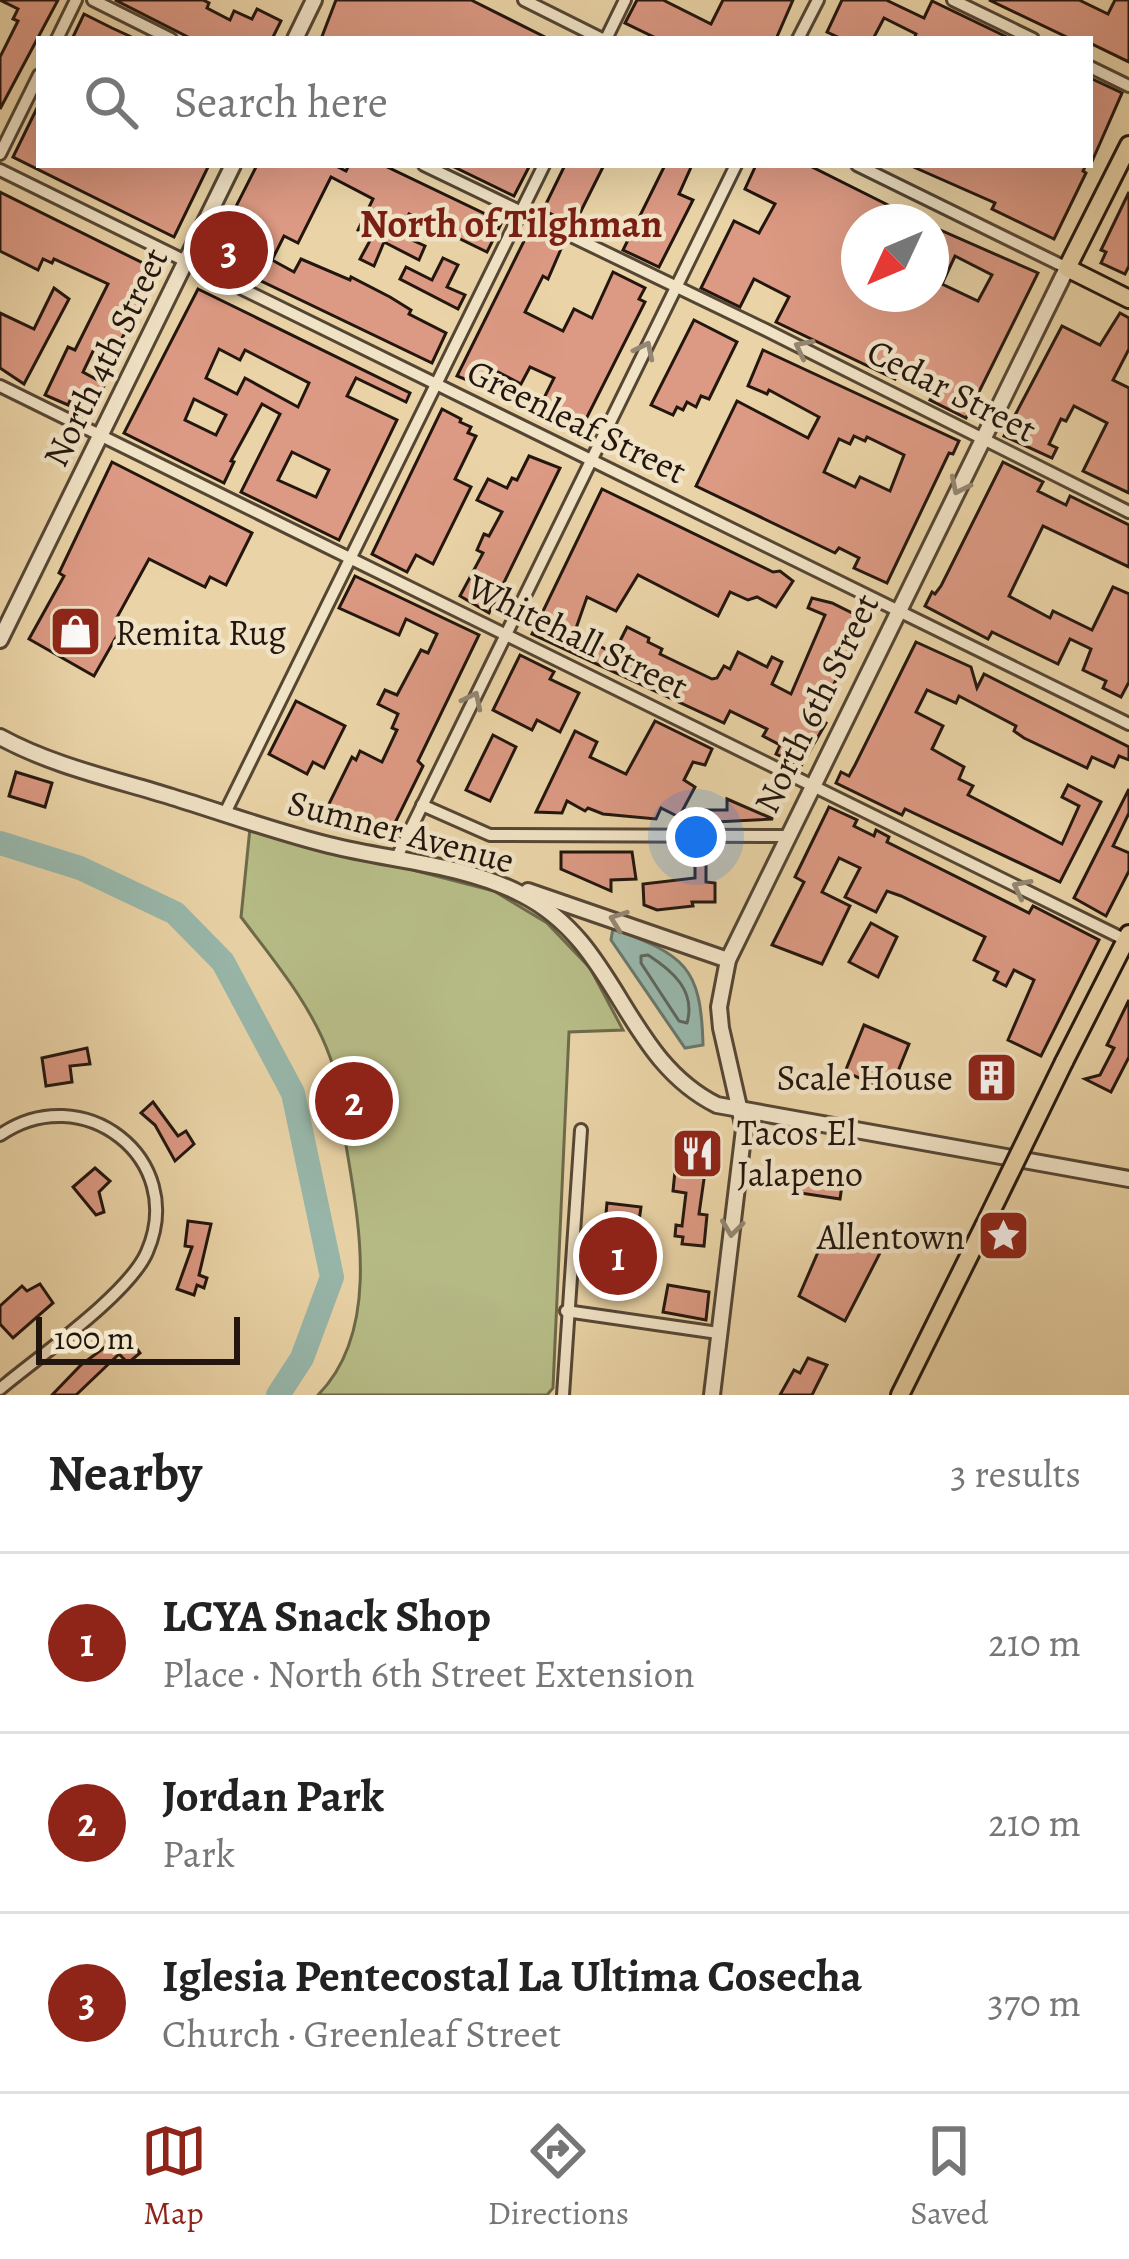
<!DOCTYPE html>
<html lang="en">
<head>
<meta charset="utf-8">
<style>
	:root { --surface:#fff; --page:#f2f2f2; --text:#222; --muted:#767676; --line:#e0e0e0; --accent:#8f2418 }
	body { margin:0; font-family:Alegreya,serif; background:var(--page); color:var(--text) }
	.compass { position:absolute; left:841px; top:204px; width:108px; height:108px; border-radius:50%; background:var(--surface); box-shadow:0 12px 48px #0002; rotate:226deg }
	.scale { position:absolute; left:36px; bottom:30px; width:204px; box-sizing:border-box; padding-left:12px; border:6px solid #23160e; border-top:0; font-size:33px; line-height:42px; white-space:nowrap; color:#23160e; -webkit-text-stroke:9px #f1e3c6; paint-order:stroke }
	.you { position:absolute; left:696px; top:837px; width:42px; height:42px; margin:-30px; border:9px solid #fff; border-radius:50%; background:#1a73e8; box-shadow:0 0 0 18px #1a73e833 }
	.badge { display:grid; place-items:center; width:78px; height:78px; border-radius:50%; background:var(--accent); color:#fff; font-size:39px; font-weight:700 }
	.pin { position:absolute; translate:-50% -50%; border:6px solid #fff; box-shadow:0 3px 12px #0006 }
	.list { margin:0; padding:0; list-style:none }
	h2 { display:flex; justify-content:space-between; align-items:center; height:156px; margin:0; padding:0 48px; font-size:51px }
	h2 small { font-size:39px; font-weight:400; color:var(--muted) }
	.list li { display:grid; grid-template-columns:78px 1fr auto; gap:36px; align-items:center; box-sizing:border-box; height:180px; padding:0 48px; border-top:3px solid var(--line) }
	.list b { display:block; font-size:45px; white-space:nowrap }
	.list p { margin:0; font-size:39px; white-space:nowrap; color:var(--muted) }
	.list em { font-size:39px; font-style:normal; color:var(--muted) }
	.icon { flex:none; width:66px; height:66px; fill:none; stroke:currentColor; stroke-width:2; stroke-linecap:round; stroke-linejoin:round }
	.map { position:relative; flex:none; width:1129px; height:1395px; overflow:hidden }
	.search { position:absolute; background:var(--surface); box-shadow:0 12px 48px #0002; left:36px; right:36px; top:36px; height:132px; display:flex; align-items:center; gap:30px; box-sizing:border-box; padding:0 42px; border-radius:0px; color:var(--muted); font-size:45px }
	.sheet { height:696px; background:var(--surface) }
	nav { display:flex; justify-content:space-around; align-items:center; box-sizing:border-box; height:168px; border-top:3px solid var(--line); background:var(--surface); font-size:33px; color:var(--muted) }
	nav a { display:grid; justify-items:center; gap:6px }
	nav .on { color:var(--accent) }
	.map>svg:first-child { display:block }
	.green { fill:#b7bd87; stroke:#6d6a4a; stroke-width:3 }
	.water { fill:#98b8ac; stroke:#69776d; stroke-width:3 }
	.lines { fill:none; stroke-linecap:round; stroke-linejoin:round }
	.shore { stroke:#5e675d; stroke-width:3 }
	.river { stroke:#98b8ac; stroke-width:24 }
	.building { fill:#dc9983; stroke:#23160e; stroke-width:3; fill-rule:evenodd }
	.minor-casing { stroke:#554634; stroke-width:16 }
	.tertiary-casing { stroke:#554634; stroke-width:20 }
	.primary-casing { stroke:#23160e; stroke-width:22 }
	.minor { stroke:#f1e3c6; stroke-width:10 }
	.tertiary { stroke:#f1e3c6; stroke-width:14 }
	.primary { stroke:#ead4a7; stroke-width:16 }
	.primary-bridge-casing { stroke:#23160e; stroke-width:22; stroke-linecap:butt }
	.primary-bridge { stroke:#ead4a7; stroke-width:16 }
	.oneway { stroke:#948773 }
	.labels { text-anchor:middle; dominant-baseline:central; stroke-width:9; stroke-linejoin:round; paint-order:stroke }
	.street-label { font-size:36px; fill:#23160e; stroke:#f1e3c6 }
	.poi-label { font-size:36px; fill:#23160e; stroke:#f1e3c6; text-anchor:start }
	.neighbourhood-label { font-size:39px; font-weight:bold; fill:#7a1f14; stroke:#f1e3c6 }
</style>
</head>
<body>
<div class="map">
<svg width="1129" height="1395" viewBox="0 0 1129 1395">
	<rect width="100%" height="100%" fill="#ead4a7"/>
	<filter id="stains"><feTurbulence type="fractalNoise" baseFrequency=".00167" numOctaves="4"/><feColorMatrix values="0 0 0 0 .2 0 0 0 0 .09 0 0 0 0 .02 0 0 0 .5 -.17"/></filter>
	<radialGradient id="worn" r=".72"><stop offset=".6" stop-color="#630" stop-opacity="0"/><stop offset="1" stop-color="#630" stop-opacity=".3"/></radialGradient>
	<path class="green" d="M250,828L494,891L547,923L590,968L623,1030L569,1032L553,1388L547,1395H318C382,1330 358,1218 345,1139C341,1112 339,1082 330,1057C311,1004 274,961 241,917Z"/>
	<path class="water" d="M613,928C685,956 701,966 703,1045L685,1048L611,940Z"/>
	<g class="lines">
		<path class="shore" d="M648,955C673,971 696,991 687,1023L679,1021L641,963V956Z"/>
		<polyline class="river" points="0,843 80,868 175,913 223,962 293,1093 332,1277 302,1358 278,1395"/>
	</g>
	<g class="building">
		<polygon points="0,0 58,0 0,109 0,57 18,21 13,19 18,9"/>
		<polygon points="115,0 203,0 209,3 207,8 230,20 234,11 252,19 257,9 281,21 272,39 192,39"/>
		<polygon points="336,0 471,0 549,39 321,39"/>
		<polygon points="637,0 663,0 711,24 723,0 793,0 776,39 658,39 625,23"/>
		<polygon points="842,0 886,0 924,18 932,1 1011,39 914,39 916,34 884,18 873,39 842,39 827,32"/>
		<polygon points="989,0 1079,0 1108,14 1115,0 1129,0 1129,62 1090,43 1090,39 1071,39"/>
		<polygon points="84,14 112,28 136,39 72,39"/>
		<polygon points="1090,78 1122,93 1090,166"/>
		<polygon points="39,104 39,165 209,165 174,237 13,157"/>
		<polygon points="257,165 334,165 346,171 349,165 383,165 502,222 487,252 409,214 399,234 425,246 419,260 384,242 374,266 360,259 372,237 358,230 373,199 331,177 298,243 284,236 272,260 294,272 301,259 350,280 351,277 390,297 411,310 409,314 446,333 432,363 215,259 226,236 222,234"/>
		<polygon points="450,165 530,165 514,196"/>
		<polygon points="565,165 604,165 574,225 543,210"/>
		<polygon points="665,165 692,165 679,194 693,200 659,267 623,250"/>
		<path d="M756,165H808L922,222H859V294H881L910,308L917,294H931V226L1038,273L966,418L930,400L935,391L898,372L895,379L776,322L789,297L754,279L740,307L701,288L734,221L759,233L775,204L745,189ZM955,256L992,275L978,301L942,284Z"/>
		<polygon points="909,165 1086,165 1083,171 1086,173 1054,239 992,209 995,203"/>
		<polygon points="0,192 157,270 113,356 95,347 83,372 105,384 96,401 75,390 68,405 45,395 68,347 75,350 108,284 54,259 52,263 43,259 38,270 0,251"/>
		<polygon points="1129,192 1129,266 1125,274 1101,263 1106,252 1101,250"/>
		<polygon points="529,231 561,249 548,279 543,276 525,312 563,331 574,309 592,318 613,272 645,288 639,299 645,302 578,435 536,414 554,378 530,367 521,384 496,371 487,388 457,376"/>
		<polygon points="443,258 458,265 447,287 465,295 458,309 400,279 406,267 432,280"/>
		<polygon points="54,288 69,299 24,384 0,368 0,313 34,329"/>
		<path d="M198,289L410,393L406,402L356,378L347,396L397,420L339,540L241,492L280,414L262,404L231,461L234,462L224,483L124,433ZM219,349L240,360L245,350L309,383L298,407L245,378L237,394L206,378ZM194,399L226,415L216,435L185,420ZM292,452L329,470L316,497L278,480Z"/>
		<polygon points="1120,313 1129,318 1129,349 1113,380 1129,388 1129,493 1083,471 1107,423 1074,406 1066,421 1061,419 1049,444 1057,448 1052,458 1004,436 1062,326 1100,345"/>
		<polygon points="694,320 737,342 709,399 701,396 696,407 687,402 683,410 677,407 673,415 651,405"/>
		<path d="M763,350L959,441L953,454L949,453L887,583L854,568L859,558L839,548L835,553L696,486L737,401L808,438L819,417L769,390L767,394L748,386ZM854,436L865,441L867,437L904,455L890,491L860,477L855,487L824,472L839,439L850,444Z"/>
		<polygon points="442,409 461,419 460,422 471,427 468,433 476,436 455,479 471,487 433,564 416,555 407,572 372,554"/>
		<polygon points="529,456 560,468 489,613 460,596 483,553 477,550 484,534 489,536 502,512 477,500 488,479 507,488 512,478 517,480"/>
		<polygon points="112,462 252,533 226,585 210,577 205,587 149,559 115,621 123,625 94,676 29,639 64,576 59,573"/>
		<polygon points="1003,462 1043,482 1038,491 1066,505 1070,496 1129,525 1129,567 1043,526 1009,596 1050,618 1053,611 1092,630 1113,587 1129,594 1129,682 1121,697 1103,688 1106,681 1083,670 1091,649 1070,639 1058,664 992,632 988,639 925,606 932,592 935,594 941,586"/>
		<polygon points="602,489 773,572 780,571 793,581 776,607 757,597 748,600 730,592 718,616 638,575 616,611 587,597 574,634 614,653 627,627 649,638 648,642 662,649 660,654 712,679 717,678 724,666 730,669 738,652 767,667 772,657 782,662 772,684 791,694 825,615 808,608 812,598 832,603 866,620 817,718 826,723 801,766 776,754 780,745 763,736 767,729 730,711 724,723 532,634"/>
		<polygon points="355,576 479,635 418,761 423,766 393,827 343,825 322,818 352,757 356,760 360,751 382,762 397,730 392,728 398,714 378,704 385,690 397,695 421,650 428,653 437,634 406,619 399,635 339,608"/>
		<polygon points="916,642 971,667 977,688 984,674 1129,747 1129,760 1119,756 1114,767 1092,757 1087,768 1024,738 1014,731 1016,726 959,696 956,703 927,690 916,712 943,726 932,749 964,767 959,779 973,786 968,795 1062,844 1079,806 1062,797 1068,785 1101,802 1060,882 905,809 902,815 836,783 841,772 849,776 855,765"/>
		<polygon points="520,655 554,672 550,679 579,693 560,732 537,720 532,730 493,710"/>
		<polygon points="296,701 345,726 324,768 313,762 307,774 269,754"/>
		<polygon points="655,721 712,749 705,765 693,762 684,780 695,787 679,817 661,808 656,819 603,814 588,808 585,811 567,801 562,813 536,812 575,731 597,742 590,757 626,774"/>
		<polygon points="493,735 516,747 490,801 466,790"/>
		<polygon points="16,772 52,783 45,807 9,796"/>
		<polygon points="1129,789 1129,813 1113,846 1129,853 1129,871 1106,916 1074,898"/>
		<polygon points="727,799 773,819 697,823 697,810 727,810"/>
		<polygon points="829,807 857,820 854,826 874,836 876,830 889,837 887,842 1029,913 1033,906 1099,940 1041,1056 1008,1040 1034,980 1014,970 1006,986 994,980 998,972 974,960 985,937 901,896 887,891 876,912 845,897 860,868 839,858 822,892 850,906 822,964 772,945 804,882 795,877"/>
		<polygon points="695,849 706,849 706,882 715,883 715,902 692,902 693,906 657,910 644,905 643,884 695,878"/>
		<polygon points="561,852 632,852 636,879 611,880 611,891 561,869"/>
		<polygon points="871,923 897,937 878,977 849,962"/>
		<polygon points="1129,1000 1129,1057 1111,1092 1085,1079 1100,1075 1114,1048 1107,1045"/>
		<polygon points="864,1025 909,1044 894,1081 887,1078 883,1088 845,1072"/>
		<polygon points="87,1048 90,1064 70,1066 72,1082 46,1086 42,1058"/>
		<polygon points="153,1102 178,1136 186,1131 194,1144 175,1161 155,1125 141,1113"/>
		<polygon points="683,1144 709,1144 699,1214 707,1215 704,1246 682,1244 683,1237 675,1236 676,1225 682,1226 686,1193 673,1191 677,1151 683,1151"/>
		<polygon points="95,1168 110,1181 99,1192 104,1212 96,1215 73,1187"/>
		<polygon points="797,1171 843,1178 840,1199 794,1192"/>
		<polygon points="607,1203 641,1207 638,1228 632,1227 627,1274 605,1271 610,1224 605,1224"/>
		<polygon points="188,1221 211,1224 199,1275 207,1278 204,1288 197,1285 194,1295 177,1289 192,1247 185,1246"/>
		<polygon points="841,1233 880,1253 845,1321 799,1296 825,1236"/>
		<polygon points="40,1284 53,1303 13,1338 0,1324 0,1306 22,1286 27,1291"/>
		<polygon points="668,1285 709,1292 706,1320 663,1312"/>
		<polygon points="125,1332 140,1353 128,1363 119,1354 76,1395 52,1395 81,1365"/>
		<polygon points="808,1358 827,1365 812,1395 780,1395 794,1370 800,1373"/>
	</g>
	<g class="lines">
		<defs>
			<g id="minor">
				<polyline points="93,0 171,39"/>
				<polyline points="524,0 602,39"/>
				<polyline points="953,0 1033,39"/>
				<polyline points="57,39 76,0"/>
				<polyline points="606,39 625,0"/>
				<polyline points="798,39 818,0"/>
				<polyline points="1090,67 1129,86"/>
				<polyline points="0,154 39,75"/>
				<polyline points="424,165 766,330 1129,512"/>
				<polyline points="857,165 1067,268"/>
				<polyline points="0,170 1129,724"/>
				<polyline points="0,386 1128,941"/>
				<polyline points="422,805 490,835 787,836"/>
				<polyline points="225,813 544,165"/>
				<polyline points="396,859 736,165"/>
				<path d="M0,1135C82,1078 188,1158 147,1252C129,1294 38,1357 0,1389"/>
				<polyline points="566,1311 718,1333"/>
				<polyline points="563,1395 581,1130"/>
			</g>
			<g id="tertiary">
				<polyline points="295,39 314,0"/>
				<polyline points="0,640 233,165"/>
				<path d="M0,737C53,766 114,779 172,797C224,813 276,832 329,845C392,861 465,864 523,895C619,944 623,1058 717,1105L1129,1179"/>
				<polyline points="528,891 728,960"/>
				<polyline points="712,1395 744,1129 721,1028 719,1007 728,960 1067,268"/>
			</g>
			<g id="primary">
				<polyline points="1129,145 1067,268 1129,299"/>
				<polyline points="1064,1062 1129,934"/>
				<polyline points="900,1395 984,1226"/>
			</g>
		</defs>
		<use href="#minor" class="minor-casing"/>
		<use href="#tertiary" class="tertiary-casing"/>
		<use href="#primary" class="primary-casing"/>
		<use href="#minor" class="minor"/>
		<use href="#tertiary" class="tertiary"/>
		<use href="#primary" class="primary"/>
		<defs>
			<polyline id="primary-bridge" points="984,1226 1064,1062"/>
		</defs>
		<use href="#primary-bridge" class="primary-bridge-casing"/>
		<use href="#primary-bridge" class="primary-bridge"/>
	</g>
	<defs><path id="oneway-chevron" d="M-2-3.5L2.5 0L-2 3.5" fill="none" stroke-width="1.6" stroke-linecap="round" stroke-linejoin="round" transform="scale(3)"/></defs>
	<g class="oneway">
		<use href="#oneway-chevron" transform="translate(803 348) rotate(-153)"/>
		<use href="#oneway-chevron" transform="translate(645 350) rotate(-64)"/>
		<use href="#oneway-chevron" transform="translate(959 486) rotate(116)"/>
		<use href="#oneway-chevron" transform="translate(473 700) rotate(-64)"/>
		<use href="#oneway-chevron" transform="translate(1021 888) rotate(-153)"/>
		<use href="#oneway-chevron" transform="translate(618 920) rotate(-160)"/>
		<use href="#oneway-chevron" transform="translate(732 1228) rotate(97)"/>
	</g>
	<defs>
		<symbol id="shop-square" viewBox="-11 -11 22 22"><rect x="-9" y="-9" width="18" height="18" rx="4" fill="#8f2418" stroke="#f1e3c6"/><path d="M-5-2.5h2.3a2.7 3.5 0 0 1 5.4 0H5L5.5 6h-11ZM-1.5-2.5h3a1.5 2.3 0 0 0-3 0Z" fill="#fff"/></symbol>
		<symbol id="building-square" viewBox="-11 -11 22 22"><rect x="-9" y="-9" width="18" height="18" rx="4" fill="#8f2418" stroke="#f1e3c6"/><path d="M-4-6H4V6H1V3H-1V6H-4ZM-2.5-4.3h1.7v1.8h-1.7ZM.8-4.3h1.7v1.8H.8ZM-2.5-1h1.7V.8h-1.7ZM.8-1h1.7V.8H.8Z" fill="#fff"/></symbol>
		<symbol id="restaurant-square" viewBox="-11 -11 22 22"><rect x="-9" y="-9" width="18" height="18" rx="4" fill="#8f2418" stroke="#f1e3c6"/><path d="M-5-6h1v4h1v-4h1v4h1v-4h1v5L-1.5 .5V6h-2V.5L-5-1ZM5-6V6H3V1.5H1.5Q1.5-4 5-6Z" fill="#fff"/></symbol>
		<symbol id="sight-square" viewBox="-11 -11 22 22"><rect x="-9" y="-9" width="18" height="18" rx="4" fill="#8f2418" stroke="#f1e3c6"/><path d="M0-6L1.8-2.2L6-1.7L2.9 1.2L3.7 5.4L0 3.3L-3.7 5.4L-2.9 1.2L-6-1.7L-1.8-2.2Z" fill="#fff"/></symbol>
	</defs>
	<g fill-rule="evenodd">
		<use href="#shop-square" x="46" y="602" width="59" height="59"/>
		<use href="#building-square" x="962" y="1048" width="59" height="59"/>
		<use href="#restaurant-square" x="668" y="1124" width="59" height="59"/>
		<use href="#sight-square" x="974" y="1206" width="59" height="59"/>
	</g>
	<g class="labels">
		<g class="street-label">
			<text transform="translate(105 357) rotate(-64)">North 4th Street</text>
			<text transform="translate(952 390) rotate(27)">Cedar Street</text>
			<text transform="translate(577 421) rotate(26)">Greenleaf Street</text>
			<text transform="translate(578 636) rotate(26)">Whitehall Street</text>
			<text transform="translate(816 703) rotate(-64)">North 6th Street</text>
			<text transform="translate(401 831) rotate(15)">Sumner Avenue</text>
		</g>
		<g class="poi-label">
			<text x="115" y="632">Remita Rug</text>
			<text x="953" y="1077" text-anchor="end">Scale House</text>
			<text x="737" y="1132">Tacos El<tspan x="737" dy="41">Jalapeno</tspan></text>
			<text x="965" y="1236" text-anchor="end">Allentown</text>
		</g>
		<g class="neighbourhood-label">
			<text x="511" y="223">North of Tilghman</text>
		</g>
	</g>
	<rect width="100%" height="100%" filter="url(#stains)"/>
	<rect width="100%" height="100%" fill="url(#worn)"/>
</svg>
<svg class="compass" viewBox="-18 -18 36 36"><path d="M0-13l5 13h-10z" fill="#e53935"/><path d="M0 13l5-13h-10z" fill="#767676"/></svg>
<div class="scale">100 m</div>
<div class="you"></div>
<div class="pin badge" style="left:618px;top:1256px">1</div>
<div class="pin badge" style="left:354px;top:1101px">2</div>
<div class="pin badge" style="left:229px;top:250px">3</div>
<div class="search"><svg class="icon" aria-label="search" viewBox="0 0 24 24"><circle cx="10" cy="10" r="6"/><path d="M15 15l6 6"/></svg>Search here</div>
</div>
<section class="sheet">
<h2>Nearby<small>3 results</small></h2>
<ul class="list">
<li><span class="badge">1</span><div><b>LCYA Snack Shop</b><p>Place · North 6th Street Extension</p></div><em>210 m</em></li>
<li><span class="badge">2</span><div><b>Jordan Park</b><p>Park</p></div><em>210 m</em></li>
<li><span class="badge">3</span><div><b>Iglesia Pentecostal La Ultima Cosecha</b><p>Church · Greenleaf Street</p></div><em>370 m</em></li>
</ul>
</section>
<nav>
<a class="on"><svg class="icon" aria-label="map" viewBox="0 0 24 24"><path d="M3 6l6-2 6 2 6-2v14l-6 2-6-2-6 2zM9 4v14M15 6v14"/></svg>Map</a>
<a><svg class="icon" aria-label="directions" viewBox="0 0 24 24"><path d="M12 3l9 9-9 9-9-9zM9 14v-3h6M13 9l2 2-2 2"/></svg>Directions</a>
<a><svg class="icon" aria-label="saved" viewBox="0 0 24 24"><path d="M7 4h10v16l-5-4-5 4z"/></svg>Saved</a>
</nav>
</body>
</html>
